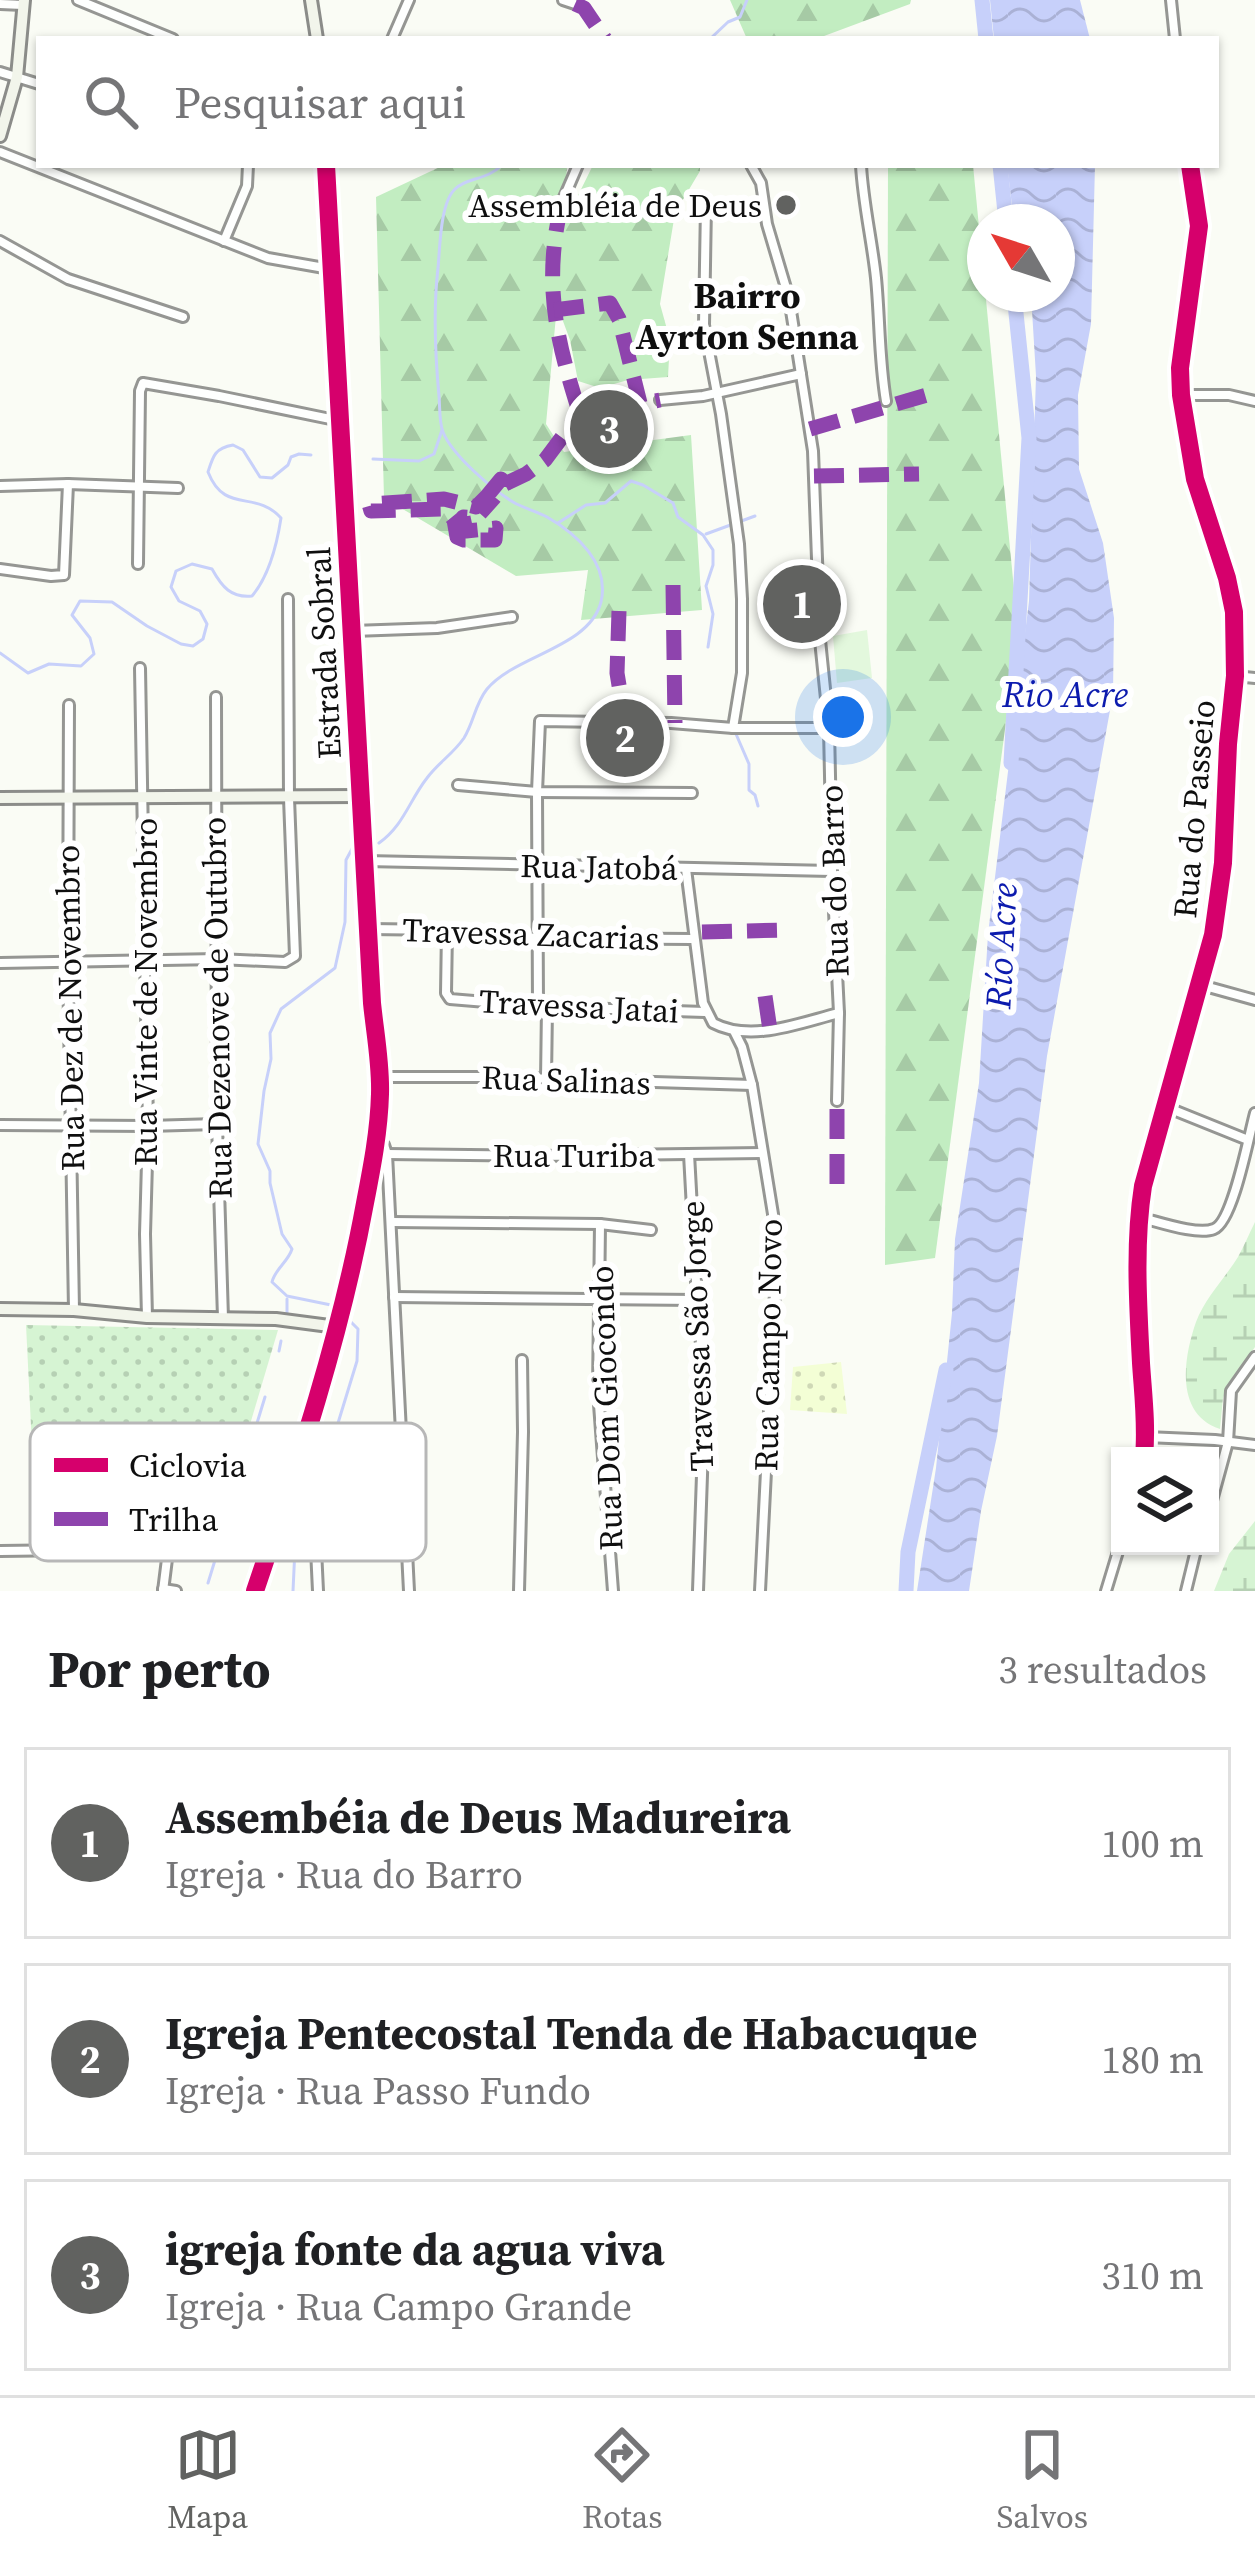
<!DOCTYPE html>
<html lang="pt">
<head>
<meta charset="utf-8">
<style>
	:root { --surface:#fff; --page:#f6f6f6; --text:#202124; --muted:#757577; --line:#e0e0e0; --accent:#616260 }
	body { margin:0; font-family:"Source Serif 4",serif; background:var(--page); color:var(--text) }
	.controls { position:absolute; right:36px; bottom:36px; display:grid; overflow:hidden; border-radius:0px; box-shadow:0 3px 9px #0004 }
	.controls button { width:108px; height:108px; display:grid; place-items:center; padding:0; border:0; border-bottom:3px solid var(--line); background:var(--surface); color:var(--text); font:60px sans-serif }
	.compass { position:absolute; left:967px; top:204px; width:108px; height:108px; border-radius:50%; background:var(--surface); box-shadow:0 3px 9px #0004; rotate:309deg }
	.you { position:absolute; left:843px; top:717px; width:42px; height:42px; margin:-30px; border:9px solid #fff; border-radius:50%; background:#1a73e8; box-shadow:0 0 0 18px #1a73e833 }
	.badge { display:grid; place-items:center; width:78px; height:78px; border-radius:50%; background:var(--accent); color:#fff; font-size:39px; font-weight:700 }
	.pin { position:absolute; translate:-50% -50%; border:6px solid #fff; box-shadow:0 3px 12px #0006 }
	.list { margin:0; padding:0; list-style:none }
	h2 { display:flex; justify-content:space-between; align-items:center; height:156px; margin:0; padding:0 48px; font-size:51px }
	h2 small { font-size:39px; font-weight:400; color:var(--muted) }
	.list li { display:grid; grid-template-columns:78px 1fr auto; gap:36px; align-items:center; box-sizing:border-box; height:192px; margin:0 24px 24px; padding:0 24px; border:3px solid var(--line); border-radius:0px }
	.list b { display:block; font-size:45px; white-space:nowrap }
	.list p { margin:0; font-size:39px; white-space:nowrap; color:var(--muted) }
	.list em { font-size:39px; font-style:normal; color:var(--muted) }
	.icon { flex:none; width:66px; height:66px; fill:none; stroke:currentColor; stroke-width:2; stroke-linecap:round; stroke-linejoin:round }
	.map { position:relative; flex:none; width:1255px; height:1591px; overflow:hidden }
	.search { position:absolute; background:var(--surface); box-shadow:0 3px 9px #0004; left:36px; right:36px; top:36px; height:132px; display:flex; align-items:center; gap:30px; box-sizing:border-box; padding:0 42px; border-radius:0px; color:var(--muted); font-size:45px }
	.sheet { height:804px; background:var(--surface) }
	nav { display:flex; justify-content:space-around; align-items:center; box-sizing:border-box; height:168px; border-top:3px solid var(--line); background:var(--surface); font-size:33px; color:var(--muted) }
	nav a { display:grid; justify-items:center; gap:6px }
	nav .on { color:var(--accent) }
	.map>svg:first-child { display:block }
	.grass { fill:url(#grass-dots) }
	.forest { fill:url(#forest-firs) }
	.wetland { fill:url(#wetland-marsh) }
	.sand { fill:url(#sand-dots) }
	.pitch { fill:#e3f8dd }
	.water { fill:url(#water-waves) }
	.lines { fill:none; stroke-linecap:round; stroke-linejoin:round }
	.stream { stroke:#c7d0fa; stroke-width:3 }
	.river { stroke:#c7d0fa; stroke-width:15 }
	.street-casing { stroke:#959693; stroke-width:14 }
	.secondary-casing { stroke:#8b8c89; stroke-width:16 }
	.street { stroke:#fefffe; stroke-width:8 }
	.secondary { stroke:#f2f5eb; stroke-width:10 }
	.quiet { stroke:#8e44ad; stroke-width:15; stroke-dasharray:30 15; stroke-linecap:butt }
	.cycleway-casing { stroke:#fff; stroke-width:26 }
	.cycleway { stroke:#d6006c; stroke-width:18 }
	.poi-dot { fill:#616260; stroke:#fff; stroke-width:4.5 }
	.labels { text-anchor:middle; dominant-baseline:central; stroke-width:12; stroke-linejoin:round; paint-order:stroke }
	.poi-label { font-size:33px; fill:#0f0f0f; stroke:#fff; text-anchor:end }
	.street-label { font-size:33px; fill:#0f0f0f; stroke:#fff }
	.neighbourhood-label { font-size:36px; font-weight:bold; fill:#0f0f0f; stroke:#fff }
	.water-label { font-size:36px; font-style:italic; fill:#0c1bae; stroke:#fff }
	.key { fill:#fff; stroke:#b7b7b7; stroke-width:3 }
	.key-label { font-size:33px; fill:#0f0f0f }
</style>
</head>
<body>
<div class="map">
<svg width="1255" height="1591" viewBox="0 0 1255 1591">
	<defs>
		<pattern id="grass-dots" width="8" height="8" patternUnits="userSpaceOnUse" patternTransform="scale(3)"><rect width="8" height="8" fill="#d6f4d3"/><path d="M2 2h.1M6 6h.1" fill="none" stroke="#b6d0b4" stroke-width="1.8" stroke-linecap="round"/></pattern>
		<pattern id="forest-firs" width="22" height="20" patternUnits="userSpaceOnUse" patternTransform="scale(3)"><rect width="22" height="20" fill="#c2edc1"/><path d="M5 1l3.5 6h-7zM16 11l3.5 6h-7z" fill="#a6caa5"/></pattern>
		<pattern id="wetland-marsh" width="20" height="14" patternUnits="userSpaceOnUse" patternTransform="scale(3)"><rect width="20" height="14" fill="#d6f4d3"/><path d="M1 5h8M5 5V1M11 12h8M15 12V8" fill="none" stroke="#b6d0b4"/></pattern>
		<pattern id="sand-dots" width="8" height="8" patternUnits="userSpaceOnUse" patternTransform="scale(3)"><rect width="8" height="8" fill="#f3fed5"/><path d="M2 2h.1M6 6h.1" fill="none" stroke="#cfd8b6" stroke-width="1.8" stroke-linecap="round"/></pattern>
		<pattern id="water-waves" width="16" height="10" patternUnits="userSpaceOnUse" patternTransform="scale(3)"><rect width="16" height="10" fill="#c7d0fa"/><path d="M0 5q4-4 8 0t8 0" fill="none" stroke="#aab1d5"/></pattern>
	</defs>
	<rect width="100%" height="100%" fill="#fafcf5"/>
	<polygon class="grass" points="26,1325 278,1330 216,1539 37,1547"/>
	<g class="forest">
		<polygon points="730,0 911,0 910,4 816,39 747,39"/>
		<polygon points="444,165 567,165 564,224 593,165 700,165 700,171 675,213 660,304 670,340 668,377 628,380 600,388 578,381 570,340 557,305 546,424 564,452 691,435 702,610 581,620 588,570 516,576 384,498 376,197"/>
		<polygon points="888,165 973,165 1018,631 935,1258 885,1265"/>
	</g>
	<g class="wetland">
		<path d="M1255,1222V1347L1228,1386L1223,1398L1220,1429C1175,1414 1183,1359 1196,1322C1205,1298 1225,1278 1238,1257C1244,1246 1249,1234 1255,1222Z"/>
		<polygon points="1255,1521 1255,1591 1214,1591 1229,1554"/>
	</g>
	<polygon class="sand" points="841,1362 847,1414 790,1410 793,1367"/>
	<polygon class="pitch" points="867,630 872,678 837,683 833,636"/>
	<g class="water">
		<polygon points="990,0 1080,0 1090,39 994,39"/>
		<polygon points="1007,165 1095,165 1091,324 1078,395 1079,469 1103,543 1114,618 1113,694 1047,1056 997,1436 981,1511 969,1591 917,1591 936,1468 952,1313 955,1239 979,1083 988,934 1029,601 1036,376 1031,294 1057,294 1057,222 1014,222"/>
	</g>
	<g class="lines">
		<g class="stream">
			<polyline points="710,39 728,22 740,17 747,0"/>
			<polyline points="373,459 419,461 434,454 442,430"/>
			<polyline points="558,523 586,505 605,503 631,481 643,485 673,503 678,517 703,535 713,550 713,565 706,586 713,614 708,647"/>
			<polyline points="706,534 755,516"/>
			<path d="M0,653L28,673L49,664L81,666L94,654L90,638L72,615L80,601L112,602L147,626L181,644L193,646L203,639L207,624L200,611L179,601L171,587L176,571L192,564L212,569C222,587 231,598 252,596C269,576 277,544 281,518C255,489 225,515 208,472C213,456 215,448 233,445L243,450L260,477L272,478L288,465L291,457L299,454L311,455"/>
			<polyline points="736,734 749,764 749,790 755,795 758,806"/>
			<path d="M379,843C404,825 409,801 427,778C438,763 453,754 464,738C474,722 475,704 487,689C515,655 589,648 601,602C610,564 577,534 547,517C536,511 523,508 513,502C492,489 452,455 443,432C439,422 440,407 439,396C435,353 433,310 438,268C440,248 440,203 455,189C467,177 486,181 502,165"/>
			<polyline points="287,1299 287,1315"/>
			<path d="M331,1305L287,1296L272,1282C275,1269 288,1262 292,1249L282,1234L270,1183V1171L258,1144L264,1091L271,1059L270,1033L281,1009L335,968L345,922L346,860L353,847"/>
			<polyline points="279,1351 281,1341"/>
			<polyline points="208,1583 265,1397"/>
			<polyline points="293,1591 295,1548 327,1459 357,1361 358,1329 351,1322"/>
		</g>
		<g class="river">
			<polyline points="982,0 986,39"/>
			<polyline points="1000,165 1006,222"/>
			<polyline points="1011,763 1029,438 1014,294"/>
			<polyline points="906,1591 908,1552 946,1370"/>
		</g>
		<defs>
			<g id="street">
				<polyline points="78,0 173,39"/>
				<polyline points="563,0 575,4"/>
				<polyline points="1171,0 1175,39"/>
				<polyline points="0,4 23,5"/>
				<polyline points="392,39 409,0"/>
				<polyline points="0,72 39,84"/>
				<polyline points="0,152 268,258 330,269"/>
				<polyline points="751,165 761,183 767,224 789,298 813,451 820,640 829,728 832,871 839,1013 837,1101"/>
				<path d="M861,165C863,203 872,240 876,278C880,319 879,360 886,401"/>
				<polyline points="562,202 578,165"/>
				<polyline points="706,205 704,325 721,414 739,544 742,599 742,673 733,728"/>
				<polyline points="0,241 68,279 183,317"/>
				<polyline points="224,241 247,186 248,165"/>
				<polyline points="1181,395 1229,395 1255,401"/>
				<polyline points="660,400 703,396 801,374"/>
				<polyline points="0,486 68,484 178,488"/>
				<polyline points="138,564 140,391 143,383 219,396 340,421"/>
				<polyline points="0,569 51,576 64,575 68,484"/>
				<polyline points="353,631 437,628 512,617"/>
				<polyline points="140,668 148,1126 145,1234 147,1317"/>
				<polyline points="1235,676 1255,678"/>
				<polyline points="216,697 217,1124 223,1318"/>
				<polyline points="69,705 68,964 74,1310"/>
				<polyline points="458,785 537,792 692,793"/>
				<polyline points="365,861 832,871"/>
				<path d="M686,869L703,1003L713,1023C751,1043 799,1023 839,1013"/>
				<polyline points="369,929 447,930 537,938 693,939"/>
				<polyline points="447,930 446,993 450,999 547,1007 705,1012"/>
				<polyline points="0,963 218,959 285,962 295,956 289,798 288,599"/>
				<polyline points="1201,985 1255,1000"/>
				<polyline points="538,1005 537,792 540,721 671,723 733,728 829,728"/>
				<polyline points="734,1031 742,1047 752,1085 773,1214 776,1272 760,1591"/>
				<polyline points="381,1077 491,1077 752,1085"/>
				<polyline points="546,1080 547,1007"/>
				<polyline points="1166,1107 1248,1140"/>
				<polyline points="0,1125 148,1126 217,1124"/>
				<polyline points="378,1138 384,1145 387,1154 409,1591"/>
				<polyline points="387,1154 539,1156 762,1153"/>
				<polyline points="689,1154 697,1300 705,1388 698,1591"/>
				<path d="M1138,1217C1156,1221 1197,1236 1214,1229C1233,1222 1249,1135 1255,1113"/>
				<polyline points="392,1222 600,1224 651,1230"/>
				<polyline points="600,1224 598,1391 613,1591"/>
				<polyline points="394,1297 697,1300"/>
				<polyline points="1146,1437 1215,1440 1255,1445"/>
				<path d="M1144,1456C1147,1425 1143,1394 1141,1363C1138,1305 1134,1243 1143,1186L1213,935L1223,863L1228,744L1235,676L1234,612L1227,578L1195,479L1181,395L1180,368L1199,226L1190,165"/>
				<polyline points="314,1507 318,1591"/>
				<polyline points="1210,1508 1228,1442 1231,1391 1255,1357"/>
				<polyline points="0,1551 147,1549 160,1551 167,1559 163,1591"/>
				<polyline points="163,1589 176,1591"/>
				<polyline points="519,1591 523,1432 522,1360"/>
				<polyline points="1106,1591 1120,1545"/>
				<polyline points="1186,1591 1197,1546"/>
			</g>
			<g id="secondary">
				<polyline points="311,0 317,39"/>
				<polyline points="0,136 17,77 24,0"/>
				<polyline points="0,798 362,796"/>
				<polyline points="0,1309 74,1310 147,1317 276,1319 337,1327"/>
				<path d="M255,1591C298,1464 341,1335 365,1203C372,1167 379,1131 380,1094C381,1064 375,1033 372,1003L326,165"/>
			</g>
		</defs>
		<use href="#street" class="street-casing"/>
		<use href="#secondary" class="secondary-casing"/>
		<use href="#street" class="street"/>
		<use href="#secondary" class="secondary"/>
		<g class="quiet">
			<polyline points="575,4 584,8 605,39"/>
			<path d="M562,202C543,280 555,336 579,411L584,415"/>
			<polyline points="554,310 610,303 619,319 640,403"/>
			<polyline points="810,429 927,395"/>
			<polyline points="814,476 919,474"/>
			<polyline points="505,484 526,474 545,460 571,425 584,415 660,400"/>
			<polyline points="487,496 501,479 505,484 493,499 487,496 476,507 444,499 369,504 371,511 445,509 454,520 457,537 464,540 495,540 496,528 466,531 463,517 476,518 493,499"/>
			<polyline points="673,585 675,723"/>
			<polyline points="619,611 617,673 625,722"/>
			<polyline points="702,932 783,930"/>
			<polyline points="765,996 770,1030"/>
			<polyline points="837,1184 837,1101"/>
		</g>
		<defs>
			<g id="cycleway">
				<path d="M1144,1456C1147,1425 1143,1394 1141,1363C1138,1305 1134,1243 1143,1186L1213,935L1223,863L1228,744L1235,676L1234,612L1227,578L1195,479L1181,395L1180,368L1199,226L1190,165"/>
				<path d="M255,1591C298,1464 341,1335 365,1203C372,1167 379,1131 380,1094C381,1064 375,1033 372,1003L326,165"/>
			</g>
		</defs>
		<use href="#cycleway" class="cycleway-casing"/>
		<use href="#cycleway" class="cycleway"/>
	</g>
	<circle class="poi-dot" cx="786" cy="205" r="12"/>
	<g class="labels">
		<g class="poi-label">
			<text x="762" y="205">Assembléia de Deus</text>
		</g>
		<g class="street-label">
			<text transform="translate(324 653) rotate(-93)">Estrada Sobral</text>
			<text transform="translate(1194 809) rotate(-85)">Rua do Passeio</text>
			<text transform="translate(599 867) rotate(1)">Rua Jatobá</text>
			<text transform="translate(834 881) rotate(-92)">Rua do Barro</text>
			<text transform="translate(531 934) rotate(2)">Travessa Zacarias</text>
			<text transform="translate(145 992) rotate(-90)">Rua Vinte de Novembro</text>
			<text transform="translate(579 1006) rotate(3)">Travessa Jatai</text>
			<text transform="translate(70 1008) rotate(-91)">Rua Dez de Novembro</text>
			<text transform="translate(217 1008) rotate(-91)">Rua Dezenove de Outubro</text>
			<text transform="translate(566 1080) rotate(2)">Rua Salinas</text>
			<text x="574" y="1155">Rua Turiba</text>
			<text transform="translate(697 1336) rotate(-92)">Travessa São Jorge</text>
			<text transform="translate(768 1345) rotate(-89)">Rua Campo Novo</text>
			<text transform="translate(606 1408) rotate(-92)">Rua Dom Giocondo</text>
		</g>
		<g class="neighbourhood-label">
			<text x="747" y="295">Bairro<tspan x="747" dy="41">Ayrton Senna</tspan></text>
		</g>
		<g class="water-label">
			<text x="1065" y="694">Rio Acre</text>
			<text transform="translate(1001 946) rotate(-87)">Río Acre</text>
		</g>
	</g>
	<rect x="30" y="1423" width="396" height="138" rx="18" class="key"/>
	<rect x="54" y="1458" width="54" height="14" fill="#d6006c"/>
	<rect x="54" y="1512" width="54" height="14" fill="#8e44ad"/>
	<g class="key-label">
		<text x="129" y="1477">Ciclovia</text>
		<text x="129" y="1531">Trilha</text>
	</g>
</svg>
<div class="controls">
<button><svg class="icon" aria-label="layers" viewBox="0 0 24 24"><path d="M12 4l9 5-9 5-9-5zM3 14l9 5 9-5"/></svg></button>
</div>
<svg class="compass" viewBox="-18 -18 36 36"><path d="M0-13l5 13h-10z" fill="#e53935"/><path d="M0 13l5-13h-10z" fill="#757577"/></svg>
<div class="you"></div>
<div class="pin badge" style="left:802px;top:604px">1</div>
<div class="pin badge" style="left:625px;top:738px">2</div>
<div class="pin badge" style="left:609px;top:429px">3</div>
<div class="search"><svg class="icon" aria-label="search" viewBox="0 0 24 24"><circle cx="10" cy="10" r="6"/><path d="M15 15l6 6"/></svg>Pesquisar aqui</div>
</div>
<section class="sheet">
<h2>Por perto<small>3 resultados</small></h2>
<ul class="list">
<li><span class="badge">1</span><div><b>Assembéia de Deus Madureira</b><p>Igreja · Rua do Barro</p></div><em>100 m</em></li>
<li><span class="badge">2</span><div><b>Igreja Pentecostal Tenda de Habacuque</b><p>Igreja · Rua Passo Fundo</p></div><em>180 m</em></li>
<li><span class="badge">3</span><div><b>igreja fonte da agua viva</b><p>Igreja · Rua Campo Grande</p></div><em>310 m</em></li>
</ul>
</section>
<nav>
<a class="on"><svg class="icon" aria-label="map" viewBox="0 0 24 24"><path d="M3 6l6-2 6 2 6-2v14l-6 2-6-2-6 2zM9 4v14M15 6v14"/></svg>Mapa</a>
<a><svg class="icon" aria-label="directions" viewBox="0 0 24 24"><path d="M12 3l9 9-9 9-9-9zM9 14v-3h6M13 9l2 2-2 2"/></svg>Rotas</a>
<a><svg class="icon" aria-label="saved" viewBox="0 0 24 24"><path d="M7 4h10v16l-5-4-5 4z"/></svg>Salvos</a>
</nav>
</body>
</html>
